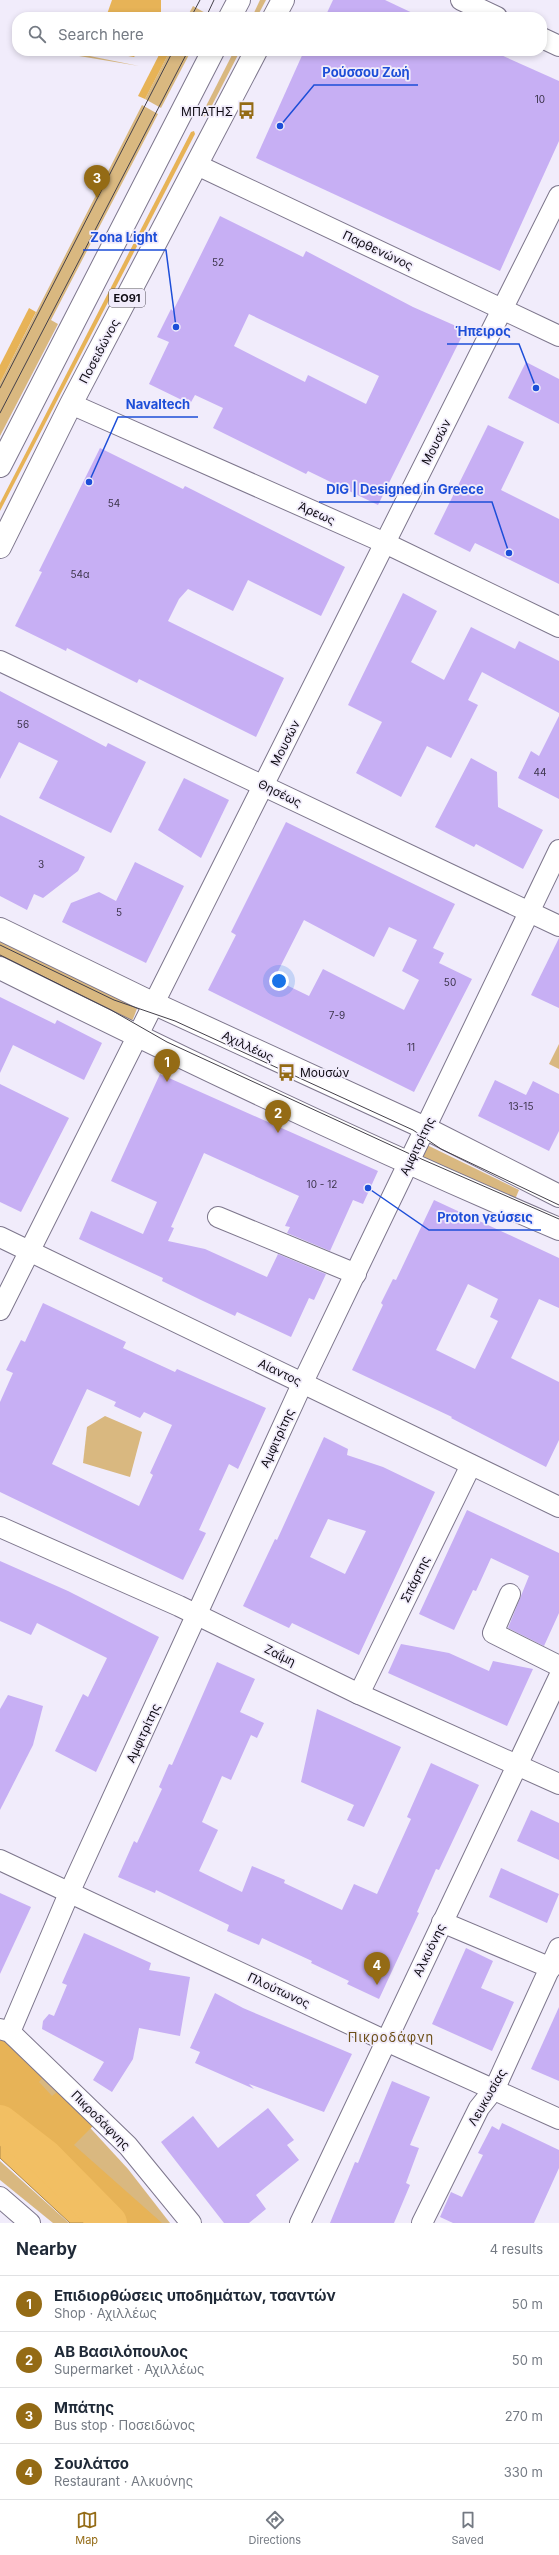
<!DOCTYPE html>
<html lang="en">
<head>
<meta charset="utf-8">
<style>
	:root { --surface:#fff; --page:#f2f2f3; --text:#1f2937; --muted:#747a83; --line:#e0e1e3; --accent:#946b15 }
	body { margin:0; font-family:Inter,sans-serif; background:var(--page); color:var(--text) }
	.you { position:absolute; left:279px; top:981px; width:14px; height:14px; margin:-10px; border:3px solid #fff; border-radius:50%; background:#1a73e8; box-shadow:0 0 0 6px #1a73e833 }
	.badge { display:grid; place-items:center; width:26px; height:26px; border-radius:50%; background:var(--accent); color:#fff; font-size:13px; font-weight:700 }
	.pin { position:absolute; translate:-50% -33px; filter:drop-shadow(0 1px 2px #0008) }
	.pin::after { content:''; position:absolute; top:21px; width:14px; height:12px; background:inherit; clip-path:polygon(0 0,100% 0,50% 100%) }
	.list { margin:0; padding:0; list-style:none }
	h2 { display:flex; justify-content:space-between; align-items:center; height:52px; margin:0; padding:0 16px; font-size:17px }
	h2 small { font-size:13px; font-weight:400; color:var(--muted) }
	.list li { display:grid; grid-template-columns:26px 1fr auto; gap:12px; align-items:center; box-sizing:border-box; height:56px; padding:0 16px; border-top:1px solid var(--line) }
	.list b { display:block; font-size:15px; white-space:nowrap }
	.list p { margin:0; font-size:13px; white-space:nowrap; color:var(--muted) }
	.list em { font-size:13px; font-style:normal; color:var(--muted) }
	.icon { flex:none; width:22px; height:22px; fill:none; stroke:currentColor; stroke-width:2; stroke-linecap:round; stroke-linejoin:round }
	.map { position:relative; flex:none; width:559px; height:2223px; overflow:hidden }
	.search { position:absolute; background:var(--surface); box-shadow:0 2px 6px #0003; left:12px; right:12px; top:12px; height:44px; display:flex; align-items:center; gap:10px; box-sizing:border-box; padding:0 14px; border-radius:16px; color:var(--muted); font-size:15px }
	.sheet { height:276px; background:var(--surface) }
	nav { display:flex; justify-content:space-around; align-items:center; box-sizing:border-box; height:56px; border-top:1px solid var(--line); background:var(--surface); font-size:11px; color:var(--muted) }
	nav a { display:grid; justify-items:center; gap:2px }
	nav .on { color:var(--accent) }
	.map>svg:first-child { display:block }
	.green { fill:#d9b880 }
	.forest { fill:#e7b357 }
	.water { fill:#f2bf63; stroke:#ae894b }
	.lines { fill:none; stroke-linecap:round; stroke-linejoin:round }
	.river { stroke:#f2bf63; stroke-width:36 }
	.building { fill:#c7aff4; fill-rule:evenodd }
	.minor-casing { stroke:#7d768c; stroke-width:22 }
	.major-casing { stroke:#7d768c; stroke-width:24 }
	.highway-casing { stroke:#7d768c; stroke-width:24 }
	.minor { stroke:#fff; stroke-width:20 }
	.major { stroke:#fff; stroke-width:22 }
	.highway { stroke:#fff; stroke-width:22 }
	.tram { stroke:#44404a; stroke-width:1 }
	.labels { text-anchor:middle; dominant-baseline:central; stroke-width:3.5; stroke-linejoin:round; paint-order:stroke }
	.number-label { font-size:10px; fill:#3c344b }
	.shield { fill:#f1ecfb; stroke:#524e59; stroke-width:1 }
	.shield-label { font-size:11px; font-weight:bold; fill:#0e0b13 }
	.poi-label { font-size:12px; fill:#0e0b13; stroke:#f1ecfb; text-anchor:end }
	.street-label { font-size:12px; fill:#0e0b13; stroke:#f1ecfb }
	.neighbourhood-label { font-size:13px; letter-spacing:1px; fill:#6d5019; stroke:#f1ecfb }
	.leader { fill:none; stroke:#1d4ed8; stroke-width:1.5 }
	.callout-dot { fill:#1d4ed8; stroke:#f1ecfb; stroke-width:1.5 }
	.callout-label { font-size:13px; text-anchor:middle; font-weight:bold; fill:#1d4ed8; stroke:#f1ecfb; stroke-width:3.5; stroke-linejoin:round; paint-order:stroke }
</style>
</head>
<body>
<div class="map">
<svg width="559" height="2223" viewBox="0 0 559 2223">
	<rect width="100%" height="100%" fill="#f1ecfb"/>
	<g class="green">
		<polygon points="260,0 266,0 257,17 252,17"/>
		<polygon points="193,6 209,15 208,17 187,17"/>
		<polygon points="49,51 65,51 139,66"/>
		<polygon points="170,51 191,51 161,108 145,99"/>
		<polygon points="234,51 240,51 207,115 203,117 202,114"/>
		<polygon points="142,105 158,114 51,320 58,324 0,436 0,383"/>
		<polygon points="0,940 138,1006 133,1019 128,1024 0,960"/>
		<polygon points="559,1044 559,1069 549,1064"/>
		<polygon points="427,1145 519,1190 513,1204 419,1163"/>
		<polygon points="105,1416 142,1432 130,1477 83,1463 87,1427"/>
		<polygon points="13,2044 128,2169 170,2223 107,2223 0,2114 0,2046"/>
		<polygon points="0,2161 69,2223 53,2223 0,2180"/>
	</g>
	<g class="forest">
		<polygon points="112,0 161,0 161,17 106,17"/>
		<polygon points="99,51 139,51 134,57"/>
		<polygon points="161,51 170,51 145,99 138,96"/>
		<polygon points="194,131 195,134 0,511 0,503 191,132"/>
		<polygon points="29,308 36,312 0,383 0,365"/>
		<polygon points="0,2034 46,2073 39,2082 52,2096 63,2087 96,2123 74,2145 162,2223 113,2223 46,2152 0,2110"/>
	</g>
	<polygon class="water" points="0,2114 6,2118 107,2223 70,2223 0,2158"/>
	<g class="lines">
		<polyline class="river" points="0,2123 44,2157 109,2223"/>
	</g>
	<g class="building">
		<polygon points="333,0 385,0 421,17 325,17"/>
		<polygon points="304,51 492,51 559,81 559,141 500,271 256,158"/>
		<path d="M220,216L303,257L306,251L413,307L465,330L378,505L308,471L306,474L213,428L223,408L195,395L190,404L149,384L169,342L157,337L171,309L173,311ZM249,314L379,376L366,404L308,375L305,382L234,346Z"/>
		<polygon points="526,362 559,379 559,424 508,398"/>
		<polygon points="488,425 524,442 501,490 559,519 559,584 475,543 470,552 434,534"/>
		<polygon points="100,448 183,489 185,486 345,567 321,616 248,580 233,611 188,589 179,599 168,621 284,678 256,737 139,679 137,683 67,648 66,651 15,626 42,572 39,571"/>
		<polygon points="403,593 437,611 411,662 444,680 471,627 515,649 519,641 559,661 559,713 482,672 468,700 478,705 451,758 427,746 401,797 356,773 382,722 348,705"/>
		<polygon points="0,691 106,747 108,743 146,762 111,833 39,798 58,761 19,742 0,779"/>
		<polygon points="559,716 559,799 518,778 531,751 539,756"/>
		<polygon points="471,758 497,772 498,807 543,830 523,869 476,844 474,847 435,827"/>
		<polygon points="184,778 229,800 201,858 158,830"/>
		<polygon points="0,815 85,857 78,871 43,898 34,894 27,910 0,896"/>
		<path d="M286,822L455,904L433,948L444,953L439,963L472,979L414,1092L208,990L236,935L231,932ZM304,920L374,957L389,927L417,940L402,971L419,980L404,1010L323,969L309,996L274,979Z"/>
		<polygon points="135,862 184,886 146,963 62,922 71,903 99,892 116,901"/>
		<polygon points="559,938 559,1008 531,995"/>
		<polygon points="0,997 55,1024 57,1020 102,1043 84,1080 13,1045 0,1073"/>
		<polygon points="160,1074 378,1171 363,1204 353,1200 330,1251 287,1233 290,1227 285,1226 299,1196 204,1153 171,1227 174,1228 168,1241 205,1249 267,1277 278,1254 326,1274 314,1300 309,1298 291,1337 237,1312 235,1316 203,1301 162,1281 163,1278 79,1239 91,1211 143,1234 157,1202 111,1181"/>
		<polygon points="495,1080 526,1095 533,1081 559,1094 559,1131 549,1151 478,1116"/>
		<polygon points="0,1084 69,1118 21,1212 0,1202"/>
		<path d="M434,1200L559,1258V1308L539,1299L511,1358L559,1382V1440L546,1467L451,1418L452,1417L352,1370L383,1305L381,1303L393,1279L396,1280ZM468,1284L498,1299L490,1317L498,1321L475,1369L436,1350Z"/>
		<path d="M43,1303L126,1342L123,1348L175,1372L177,1369L266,1408L238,1469L229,1464L199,1530L206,1533L183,1580L0,1492V1402L13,1373L6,1370L21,1340L25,1342ZM87,1389L116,1402L114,1406L140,1418L144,1412L172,1425L150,1473L153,1475L139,1506L52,1464Z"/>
		<path d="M324,1437L348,1449L347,1455L383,1467L435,1492L359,1655L292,1623L289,1628L243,1606L275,1539L277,1540ZM328,1519L366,1531L345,1574L310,1557Z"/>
		<polygon points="467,1510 559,1553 559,1613 544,1646 508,1628 529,1576 491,1558 476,1591 473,1590 454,1630 419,1614"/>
		<polygon points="0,1561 68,1591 159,1637 96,1772 55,1751 83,1694 88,1697 107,1658 37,1623 31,1635 0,1621"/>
		<polygon points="401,1644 449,1653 489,1671 493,1661 533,1669 507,1726 388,1673"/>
		<polygon points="217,1662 255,1679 240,1712 264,1723 257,1738 251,1735 231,1780 222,1776 202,1822 218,1830 199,1871 242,1892 252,1866 285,1880 284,1883 342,1910 354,1884 377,1894 411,1819 407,1817 431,1763 479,1785 439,1870 436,1869 417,1912 419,1913 379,1999 347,1984 349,1981 311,1963 312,1961 262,1938 259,1945 227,1931 229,1925 156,1890 155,1893 118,1877 134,1841 137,1843 162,1789 159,1787 169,1764 172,1765"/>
		<polygon points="8,1695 43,1706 33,1745 0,1810 0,1709"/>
		<polygon points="317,1709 401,1747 364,1827 347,1820 354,1805 301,1782"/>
		<polygon points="531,1810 559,1823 559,1860 517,1841"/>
		<polygon points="501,1868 559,1894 547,1923 489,1897"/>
		<polygon points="0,1893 31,1907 0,1974"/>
		<polygon points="84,1933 151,1963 149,1970 190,1977 180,2036 139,2028 133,2059 112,2092 93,2080 104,2062 42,2029 43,2021 49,2014 54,2016 67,1985 62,1983"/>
		<polygon points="466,1948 493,1961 481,1988 514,2002 492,2051 432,2024"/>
		<polygon points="215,1993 243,2008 352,2054 324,2112 249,2084 254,2089 195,2063 200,2052 190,2048"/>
		<polygon points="559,2007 559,2081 531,2069"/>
		<polygon points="392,2081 430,2097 410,2145 419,2148 406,2183 410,2185 394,2223 330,2223 355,2162 358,2163"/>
		<polygon points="268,2108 294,2140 287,2145 299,2160 256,2195 266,2209 249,2223 224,2223 161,2142 193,2116 218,2148"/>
		<polygon points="502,2123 559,2150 559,2168 534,2223 453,2223 440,2217 451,2192 462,2197 483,2155 478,2153 492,2126 499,2130"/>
	</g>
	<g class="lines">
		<defs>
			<g id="minor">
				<polyline points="461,0 497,17"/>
				<polyline points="542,38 559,46"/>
				<polyline points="197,165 559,336"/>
				<polyline points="71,404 385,543 559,627"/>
				<polyline points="0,661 559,926"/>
				<polyline points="218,1217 356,1274"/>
				<polyline points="0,1237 559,1507"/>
				<polyline points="0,1310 559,196"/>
				<polyline points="0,1527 179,1606 359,1694 559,1784"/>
				<polyline points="510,1594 493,1633 559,1666"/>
				<polyline points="359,1694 471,1465"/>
				<polyline points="0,1860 386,2041 559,2119"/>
				<polyline points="442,1922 551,1968"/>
				<polyline points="0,2029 10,2032 128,2146 191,2223"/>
				<polyline points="10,2032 70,1891 303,1382 559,850"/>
				<polyline points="0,2197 30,2223"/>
				<polyline points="300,2223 559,1677"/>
				<polyline points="422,2223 479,2108 495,2088 559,1948"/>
			</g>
			<g id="major">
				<polyline points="0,929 142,998 425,1128 559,1196"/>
				<path d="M0,968C184,1060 370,1148 559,1229"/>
			</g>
			<g id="highway">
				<polyline points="230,17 239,0"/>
				<polyline points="274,17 283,0"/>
				<polyline points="0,466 213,51"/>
				<polyline points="0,547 71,404 256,51"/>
			</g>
		</defs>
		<use href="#minor" class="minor-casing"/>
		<use href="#major" class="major-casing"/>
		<use href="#highway" class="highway-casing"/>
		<use href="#minor" class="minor"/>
		<use href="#major" class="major"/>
		<use href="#highway" class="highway"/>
		<g class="tram">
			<polyline points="191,17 200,0"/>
			<polyline points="206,17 214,0"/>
			<polyline points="0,388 173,51"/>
			<polyline points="0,413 188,51"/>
			<polyline points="0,945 114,1000 175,1021 413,1130 441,1149 559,1205"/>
			<polyline points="0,955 111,1010 167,1042 410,1154 559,1219"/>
		</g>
	</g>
	<defs>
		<symbol id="bus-bare" viewBox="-9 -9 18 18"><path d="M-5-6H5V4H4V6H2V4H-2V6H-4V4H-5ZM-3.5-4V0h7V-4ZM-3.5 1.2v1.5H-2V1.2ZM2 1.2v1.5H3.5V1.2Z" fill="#946b15" stroke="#f1ecfb" stroke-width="2.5" paint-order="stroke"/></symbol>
	</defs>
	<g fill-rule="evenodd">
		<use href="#bus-bare" x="234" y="98" width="25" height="25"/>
		<use href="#bus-bare" x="274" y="1060" width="25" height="25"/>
	</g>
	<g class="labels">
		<g class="number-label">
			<text x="540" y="99">10</text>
			<text x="218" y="262">52</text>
			<text x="114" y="503">54</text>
			<text x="80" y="574">54α</text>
			<text x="23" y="724">56</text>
			<text x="540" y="772">44</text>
			<text x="41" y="864">3</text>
			<text x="119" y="912">5</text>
			<text x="450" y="982">50</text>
			<text x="337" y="1015">7-9</text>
			<text x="411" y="1047">11</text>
			<text x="521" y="1106">13-15</text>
			<text x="322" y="1184">10 - 12</text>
		</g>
		<rect class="shield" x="109" y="289" width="36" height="18" rx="3"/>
		<g class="shield-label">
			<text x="127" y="298">ΕΟ91</text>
		</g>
		<g class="poi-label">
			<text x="233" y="111">ΜΠΑΤΗΣ</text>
			<text x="300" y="1072" text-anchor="start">Μουσών</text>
		</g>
		<g class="street-label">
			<text transform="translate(378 250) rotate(25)">Παρθενώνος</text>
			<text transform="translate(99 351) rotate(-62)">Ποσειδώνος</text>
			<text transform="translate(436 442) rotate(-63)">Μουσών</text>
			<text transform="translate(317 513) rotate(24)">Άρεως</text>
			<text transform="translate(285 743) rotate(-63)">Μουσών</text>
			<text transform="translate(280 793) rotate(26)">Θησέως</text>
			<text transform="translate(248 1046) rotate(25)">Αχιλλέως</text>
			<text transform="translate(417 1146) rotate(-64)">Αμφιτρίτης</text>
			<text transform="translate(280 1372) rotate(25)">Αίαντος</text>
			<text transform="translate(277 1438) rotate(-65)">Αμφιτρίτης</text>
			<text transform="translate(415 1579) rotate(-64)">Σπάρτης</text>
			<text transform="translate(280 1655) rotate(26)">Ζαΐμη</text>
			<text transform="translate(143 1733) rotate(-65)">Αμφιτρίτης</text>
			<text transform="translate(429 1950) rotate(-64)">Αλκυόνης</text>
			<text transform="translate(279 1990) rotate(25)">Πλούτωνος</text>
			<text transform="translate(487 2097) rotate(-60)">Λευκωσίας</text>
			<text transform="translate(101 2120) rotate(45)">Πικροδάφνης</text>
		</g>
		<g class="neighbourhood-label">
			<text x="391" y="2037">Πικροδάφνη</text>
		</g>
	</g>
	<path class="leader" d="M280 126L314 85H418M176 327L166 250H83M536 388L519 344H447M89 482L118 417H198M509 553L492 502H319M368 1188L429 1230H541"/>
	<g class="callout-dot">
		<circle cx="280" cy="126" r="4"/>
		<circle cx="176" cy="327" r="4"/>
		<circle cx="536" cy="388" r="4"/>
		<circle cx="89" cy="482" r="4"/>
		<circle cx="509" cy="553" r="4"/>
		<circle cx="368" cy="1188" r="4"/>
	</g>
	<g class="callout-label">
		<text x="366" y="77">Ρούσσου Ζωή</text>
		<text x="124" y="242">Zona Light</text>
		<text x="483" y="336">Ήπειρος</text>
		<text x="158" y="409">Navaltech</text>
		<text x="405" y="494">DIG | Designed in Greece</text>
		<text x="485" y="1222">Proton γεύσεις</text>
	</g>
</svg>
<div class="you"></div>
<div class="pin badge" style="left:167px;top:1082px">1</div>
<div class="pin badge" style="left:278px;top:1133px">2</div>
<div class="pin badge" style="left:97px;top:198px">3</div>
<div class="pin badge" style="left:377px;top:1985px">4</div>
<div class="search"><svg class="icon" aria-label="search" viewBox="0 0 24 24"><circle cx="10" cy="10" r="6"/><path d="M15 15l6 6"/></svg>Search here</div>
</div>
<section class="sheet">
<h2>Nearby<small>4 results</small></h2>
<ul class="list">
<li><span class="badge">1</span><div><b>Επιδιορθώσεις υποδημάτων, τσαντών</b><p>Shop · Αχιλλέως</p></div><em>50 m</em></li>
<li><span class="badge">2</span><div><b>ΑΒ Βασιλόπουλος</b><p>Supermarket · Αχιλλέως</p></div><em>50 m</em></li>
<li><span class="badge">3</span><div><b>Μπάτης</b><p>Bus stop · Ποσειδώνος</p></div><em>270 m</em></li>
<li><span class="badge">4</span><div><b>Σουλάτσο</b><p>Restaurant · Αλκυόνης</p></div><em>330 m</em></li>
</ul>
</section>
<nav>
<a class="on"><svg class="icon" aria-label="map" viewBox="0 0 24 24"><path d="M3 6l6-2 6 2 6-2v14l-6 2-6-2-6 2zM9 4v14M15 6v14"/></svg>Map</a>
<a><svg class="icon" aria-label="directions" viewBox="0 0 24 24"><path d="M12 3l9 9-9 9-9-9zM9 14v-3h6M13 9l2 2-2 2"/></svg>Directions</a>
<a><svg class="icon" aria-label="saved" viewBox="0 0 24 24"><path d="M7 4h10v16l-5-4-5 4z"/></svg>Saved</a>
</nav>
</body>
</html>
